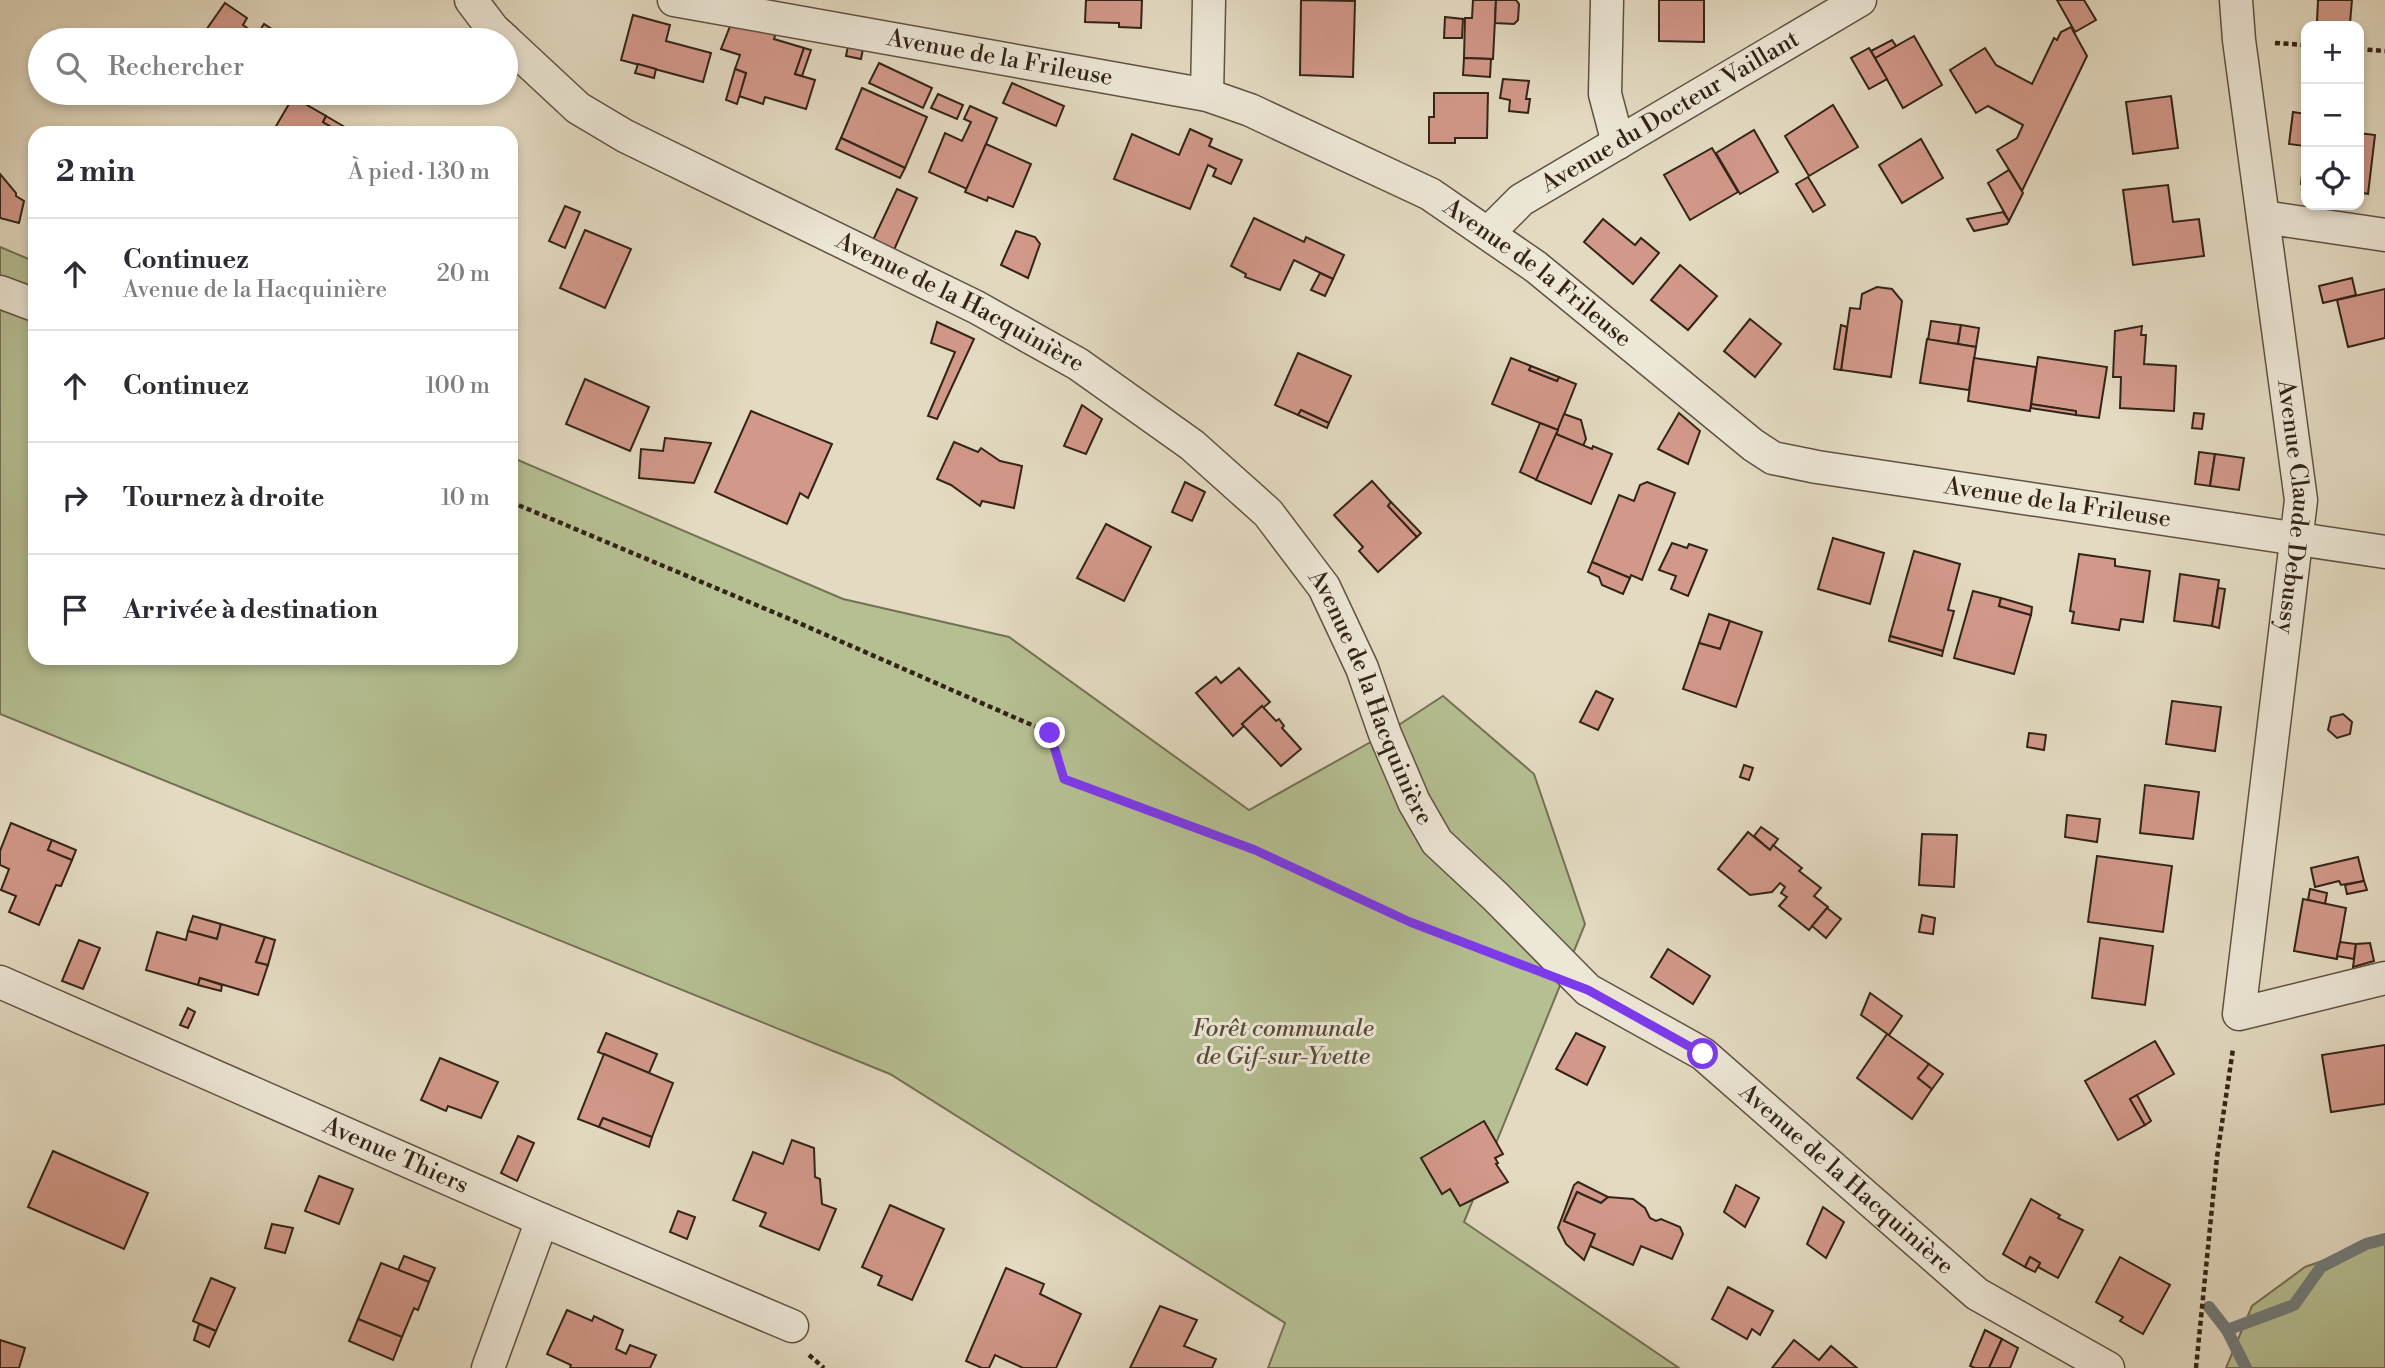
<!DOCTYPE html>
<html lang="fr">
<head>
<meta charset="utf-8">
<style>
	:root { --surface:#fff; --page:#f2f2f3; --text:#2b2b33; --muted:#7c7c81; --line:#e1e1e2 }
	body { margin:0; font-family:"Libre Bodoni",serif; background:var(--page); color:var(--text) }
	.controls { position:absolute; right:21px; top:21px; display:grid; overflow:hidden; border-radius:14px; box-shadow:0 4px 10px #0003 }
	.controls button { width:63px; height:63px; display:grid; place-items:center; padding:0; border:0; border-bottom:2px solid var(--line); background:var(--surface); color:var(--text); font:35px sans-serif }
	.stop { position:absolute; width:21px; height:21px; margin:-16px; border:5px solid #7c3aed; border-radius:50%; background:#fff }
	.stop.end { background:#7c3aed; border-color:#fff; box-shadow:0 2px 7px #0008 }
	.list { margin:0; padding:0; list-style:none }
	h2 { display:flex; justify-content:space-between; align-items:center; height:91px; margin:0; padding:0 28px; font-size:30px }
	h2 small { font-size:23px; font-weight:400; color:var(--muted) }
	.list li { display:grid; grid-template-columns:46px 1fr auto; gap:21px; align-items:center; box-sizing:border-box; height:112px; padding:0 28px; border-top:2px solid var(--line) }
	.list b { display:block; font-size:26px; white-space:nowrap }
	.list p { margin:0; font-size:23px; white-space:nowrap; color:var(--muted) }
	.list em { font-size:23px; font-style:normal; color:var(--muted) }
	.icon { flex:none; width:38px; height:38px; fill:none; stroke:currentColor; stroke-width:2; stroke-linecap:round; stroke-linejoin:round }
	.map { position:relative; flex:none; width:2385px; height:1368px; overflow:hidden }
	.search { position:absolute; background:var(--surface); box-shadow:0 4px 10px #0003; left:28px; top:28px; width:490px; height:77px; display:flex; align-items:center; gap:18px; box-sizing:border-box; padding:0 24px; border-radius:38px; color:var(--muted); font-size:26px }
	.panel { position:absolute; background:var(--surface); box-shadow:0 4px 10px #0003; left:28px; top:126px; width:490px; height:539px; border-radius:21px }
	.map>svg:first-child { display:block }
	.green { fill:#b5bf92; stroke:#747254; stroke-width:2 }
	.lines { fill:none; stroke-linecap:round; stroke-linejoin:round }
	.stream { stroke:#727c7c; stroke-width:12 }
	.building { fill:#d2988a; stroke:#332417; stroke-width:2 }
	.minor-casing { stroke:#5f5242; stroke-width:35 }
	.path { stroke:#332417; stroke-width:4.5; stroke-dasharray:5 3.5; stroke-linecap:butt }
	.minor { stroke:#ede7d7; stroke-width:32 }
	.route { stroke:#7c3aed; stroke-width:9 }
	.labels { text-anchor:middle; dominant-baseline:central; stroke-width:6; stroke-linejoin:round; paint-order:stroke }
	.street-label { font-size:24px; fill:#332417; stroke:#ede7d7 }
	.park-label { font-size:24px; font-style:italic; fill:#544b36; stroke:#ede7d7 }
</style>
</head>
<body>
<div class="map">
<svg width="2385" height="1368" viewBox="0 0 2385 1368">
	<rect width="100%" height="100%" fill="#e3dac1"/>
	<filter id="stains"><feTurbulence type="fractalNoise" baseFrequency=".00286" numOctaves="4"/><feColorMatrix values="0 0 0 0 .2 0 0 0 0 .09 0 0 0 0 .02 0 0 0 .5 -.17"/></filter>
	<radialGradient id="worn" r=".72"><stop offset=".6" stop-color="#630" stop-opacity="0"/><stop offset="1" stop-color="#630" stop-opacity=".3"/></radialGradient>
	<g class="green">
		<polygon points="0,247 31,260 35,257 35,658 511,658 511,457 843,599 1009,637 1249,810 1385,734 1443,696 1534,774 1585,924 1464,1222 1679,1368 1268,1368 1285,1323 890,1074 0,714"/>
		<polygon points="2385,1239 2385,1368 2226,1368 2252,1306 2305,1267"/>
	</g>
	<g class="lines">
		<g class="stream">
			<polyline points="2209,1307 2227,1330 2294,1305 2321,1267 2366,1244 2385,1239"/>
			<polyline points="2227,1330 2246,1368"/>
		</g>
	</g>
	<g class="building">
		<polygon points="1086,0 1142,0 1141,28 1119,27 1119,23 1085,22"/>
		<polygon points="1301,0 1355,1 1353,77 1300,75"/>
		<polygon points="1473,0 1496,0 1493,59 1464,58 1465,18 1472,18"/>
		<polygon points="1496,0 1516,0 1519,4 1518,20 1514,24 1495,23"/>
		<polygon points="1659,0 1704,0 1704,42 1659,41"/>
		<polygon points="2057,0 2084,0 2096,20 2075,32"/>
		<polygon points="2318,0 2352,0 2350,23 2317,22"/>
		<polygon points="225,3 247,18 243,25 257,35 264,24 278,33 274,40 199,40"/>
		<polygon points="633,15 670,25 666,41 711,53 703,82 621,60"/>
		<polygon points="1445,17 1463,19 1462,38 1444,38"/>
		<polygon points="731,24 776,33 774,39 804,48 795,74 815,80 806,109 765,97 763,104 739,96 746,73 735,69 740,55 721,49"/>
		<polygon points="2071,27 2087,56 2022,191 1997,150 2017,138 2023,125 1988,106 1976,113 1950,70 1985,48 1996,65 2032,84 2054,38 2057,40 2061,32"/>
		<polygon points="1914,36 1942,85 1903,108 1875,58"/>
		<polygon points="1892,40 1896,46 1875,58 1871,51"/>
		<polygon points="848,46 863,49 861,59 846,56"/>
		<polygon points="804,48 811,50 802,76 795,74"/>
		<polygon points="1869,48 1887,79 1869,89 1851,58"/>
		<polygon points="1464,58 1491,59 1490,77 1463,75"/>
		<polygon points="879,63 932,88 923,108 869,83"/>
		<polygon points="638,64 656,69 654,78 635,73"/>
		<polygon points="735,69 746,73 737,104 726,100"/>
		<polygon points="1503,79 1529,81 1526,99 1530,99 1528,113 1509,111 1510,100 1500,98"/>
		<polygon points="1012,83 1064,106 1056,126 1003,103"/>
		<polygon points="862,88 927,117 905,168 841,138"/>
		<polygon points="1434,93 1488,93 1487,138 1455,138 1455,143 1429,143 1429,117 1434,117"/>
		<polygon points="938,94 963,105 957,119 931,108"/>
		<polygon points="2171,96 2178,148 2133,154 2126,102"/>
		<polygon points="293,97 326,116 323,122 342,133 272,133"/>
		<polygon points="1833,105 1858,147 1809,176 1785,136"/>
		<polygon points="970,106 997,118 967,189 929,172 945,133 962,141 971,122 964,119"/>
		<polygon points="2293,112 2306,114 2306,185 2301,184 2305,146 2289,144"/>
		<polygon points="326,116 355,133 342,133 323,122"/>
		<polygon points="1190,129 1212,139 1209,146 1242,160 1231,184 1213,176 1216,169 1208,165 1190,209 1114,179 1132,134 1179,155"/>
		<polygon points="1754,130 1778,172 1740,194 1716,153"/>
		<polygon points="2359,133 2375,135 2368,194 2359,192"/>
		<polygon points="841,138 905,168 900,178 836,149"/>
		<polygon points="1921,139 1943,178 1902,203 1879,165"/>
		<polygon points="986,144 1031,164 1013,207 988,197 987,201 965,192"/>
		<polygon points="1712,148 1738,192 1690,220 1664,175"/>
		<polygon points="2009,170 2023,193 2009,221 1988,183"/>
		<polygon points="0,174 16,193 16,196 24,201 19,223 0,218"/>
		<polygon points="1808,177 1825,205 1813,212 1796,184"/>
		<polygon points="2168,185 2173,222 2199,219 2204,256 2133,265 2123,190"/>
		<polygon points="897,189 917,198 894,250 873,240"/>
		<polygon points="565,206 580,212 565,248 549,241"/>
		<polygon points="2003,212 2009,221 2007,224 1974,231 1967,219"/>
		<polygon points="1254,218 1304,242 1306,237 1344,255 1333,279 1294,260 1280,290 1245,277 1246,274 1231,266"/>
		<polygon points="1603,219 1635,245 1641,238 1659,253 1633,284 1584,242"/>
		<polygon points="585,230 631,249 605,308 560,288"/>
		<polygon points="1016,231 1035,237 1040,244 1028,278 1001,265"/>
		<polygon points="1680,265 1717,296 1688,330 1651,300"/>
		<polygon points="1320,273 1333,279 1325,296 1311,290"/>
		<polygon points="2352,278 2356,295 2323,303 2319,286"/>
		<polygon points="1877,287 1892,289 1902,301 1891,377 1841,370 1850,308 1860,309 1862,294"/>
		<polygon points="2385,289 2385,338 2348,347 2337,300"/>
		<polygon points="1750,319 1781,344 1755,377 1724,351"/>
		<polygon points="1931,321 1961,325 1958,344 1928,340"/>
		<polygon points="937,322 974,339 937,419 928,416 955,352 931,343"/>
		<polygon points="1841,325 1847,327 1841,370 1834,369"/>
		<polygon points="1961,325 1979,328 1976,347 1958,344"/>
		<polygon points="2142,326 2141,335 2146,335 2144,364 2176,366 2174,411 2120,408 2121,377 2113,377 2115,331"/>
		<polygon points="1927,339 1976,347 1969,390 1920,383"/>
		<polygon points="1298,353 1351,376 1329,423 1301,410 1298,415 1275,405"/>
		<polygon points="2038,357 2107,367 2099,418 2076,415 2076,411 2031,404"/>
		<polygon points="1511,358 1531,366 1529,370 1557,381 1559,377 1576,384 1558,430 1492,404"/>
		<polygon points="1974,358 2036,367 2030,411 1968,401"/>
		<polygon points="1531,366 1559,377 1557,381 1529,370"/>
		<polygon points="585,379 649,407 630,451 566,424"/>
		<polygon points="2031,404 2076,411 2076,415 2031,408"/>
		<polygon points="1082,405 1102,419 1086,454 1064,446"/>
		<polygon points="1301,410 1329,423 1327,428 1298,415"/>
		<polygon points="751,411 832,444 808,498 800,493 787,524 715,492"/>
		<polygon points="1679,413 1700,431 1688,464 1658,449"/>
		<polygon points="2194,413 2204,414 2202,429 2192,428"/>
		<polygon points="1564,414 1581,420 1586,439 1583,446 1556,434"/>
		<polygon points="1540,423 1558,430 1537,480 1520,472"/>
		<polygon points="1556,434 1592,449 1593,446 1612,454 1591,504 1536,480"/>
		<polygon points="665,438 711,443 694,483 639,478 641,449 663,451"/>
		<polygon points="954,442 978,452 981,448 1000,461 1022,466 1014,508 982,501 980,506 951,485 937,479"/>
		<polygon points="2199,452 2215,454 2210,486 2195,484"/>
		<polygon points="2215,454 2244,458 2239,490 2210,486"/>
		<polygon points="1372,481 1391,502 1388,506 1417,537 1378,572 1359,551 1363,547 1334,515"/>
		<polygon points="1185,482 1205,492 1192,521 1172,512"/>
		<polygon points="1647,482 1675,493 1642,580 1631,575 1630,578 1592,562 1619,495 1634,501 1640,485"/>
		<polygon points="1391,502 1421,533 1417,537 1388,506"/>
		<polygon points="1106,524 1151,547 1124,601 1077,578"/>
		<polygon points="1833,538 1884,553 1870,604 1818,589"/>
		<polygon points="1672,543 1687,548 1689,544 1707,550 1688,596 1671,589 1676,576 1659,570"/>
		<polygon points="1914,551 1960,564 1948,610 1954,611 1943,651 1890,636"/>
		<polygon points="2079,554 2115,559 2115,566 2150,571 2143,622 2121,619 2119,630 2072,623 2074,612 2070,611"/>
		<polygon points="1592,562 1630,578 1623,594 1602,585 1599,577 1588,572"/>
		<polygon points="2180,574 2219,580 2212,626 2174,621"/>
		<polygon points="2218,588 2225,589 2219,628 2212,626"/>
		<polygon points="1973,591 2001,598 1999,606 2031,615 2014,674 1954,658"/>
		<polygon points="2001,598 2032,607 2031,615 1999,606"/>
		<polygon points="1709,614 1730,621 1720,649 1699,643"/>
		<polygon points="1730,621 1762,632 1736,707 1683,689 1699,643 1720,649"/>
		<polygon points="1890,636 1943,651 1942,656 1889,641"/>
		<polygon points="1239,668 1270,702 1263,708 1262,706 1242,724 1244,726 1233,736 1196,693 1216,677 1221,683"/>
		<polygon points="1596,691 1613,699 1598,730 1580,722"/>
		<polygon points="2172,701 2221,707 2215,751 2166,744"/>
		<polygon points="1262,706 1276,721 1279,719 1284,726 1282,728 1301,749 1281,766 1242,724"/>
		<polygon points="2343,714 2352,722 2350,734 2337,738 2328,730 2331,717"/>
		<polygon points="2029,733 2046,735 2044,750 2027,747"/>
		<polygon points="1744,765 1753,768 1749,780 1740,777"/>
		<polygon points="2145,785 2199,792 2193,839 2140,833"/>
		<polygon points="2067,815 2100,819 2097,842 2065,837"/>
		<polygon points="11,823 52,840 48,850 72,860 61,886 56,885 39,925 9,912 16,896 1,890 9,869 0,865 0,851"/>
		<polygon points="1761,827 1778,839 1770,850 1754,836"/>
		<polygon points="1748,832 1770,850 1773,845 1802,868 1799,871 1821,888 1814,896 1828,907 1809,930 1779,906 1787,897 1781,893 1785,887 1780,883 1772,892 1750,895 1718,869"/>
		<polygon points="1922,834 1957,835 1954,887 1919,885"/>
		<polygon points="52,840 76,850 72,860 48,850"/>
		<polygon points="2097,856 2172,866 2163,932 2088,922"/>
		<polygon points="2358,857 2364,881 2341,885 2339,881 2315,887 2311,868"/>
		<polygon points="2364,881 2367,890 2347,894 2345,885"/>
		<polygon points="2310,889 2327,893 2325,904 2308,900"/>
		<polygon points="2303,899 2346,908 2337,959 2294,951"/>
		<polygon points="1827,908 1841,919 1826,938 1812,926"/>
		<polygon points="1922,915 1935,918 1933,934 1919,932"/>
		<polygon points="193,916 221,924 217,939 188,931"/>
		<polygon points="221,924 265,937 256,962 268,965 258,995 200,978 198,985 146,970 157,932 186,940 188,931 217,939"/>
		<polygon points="265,937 275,940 268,965 256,962"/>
		<polygon points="2100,938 2153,946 2145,1005 2092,998"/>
		<polygon points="79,940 100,948 83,989 62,981"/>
		<polygon points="2340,942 2356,944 2354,959 2337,956"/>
		<polygon points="2370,943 2374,961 2353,967 2356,944"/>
		<polygon points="1668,949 1710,976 1693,1004 1651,977"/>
		<polygon points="200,978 222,985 221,991 198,985"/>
		<polygon points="1870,993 1902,1016 1889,1035 1861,1015"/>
		<polygon points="188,1008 195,1012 188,1028 180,1025"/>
		<polygon points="606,1033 657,1054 649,1073 598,1052"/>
		<polygon points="1576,1033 1605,1047 1587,1085 1556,1069"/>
		<polygon points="1887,1034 1929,1064 1918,1078 1932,1089 1912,1119 1857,1078"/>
		<polygon points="2155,1041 2174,1074 2130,1099 2145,1125 2118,1140 2085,1081"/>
		<polygon points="2385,1045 2385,1104 2331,1112 2322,1055"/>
		<polygon points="604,1054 673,1083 652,1137 603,1118 599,1127 578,1119"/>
		<polygon points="440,1058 498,1082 481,1118 448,1106 446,1111 421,1100"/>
		<polygon points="1929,1064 1943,1074 1932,1089 1918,1078"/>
		<polygon points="2137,1095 2151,1121 2145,1125 2130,1099"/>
		<polygon points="603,1118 652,1137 649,1147 599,1127"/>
		<polygon points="1484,1121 1503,1154 1495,1158 1498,1163 1496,1164 1508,1182 1460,1206 1450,1189 1442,1194 1421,1158"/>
		<polygon points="518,1136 534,1143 517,1181 501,1173"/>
		<polygon points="792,1140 814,1148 815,1177 820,1179 822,1204 836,1209 819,1250 760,1226 766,1213 733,1200 753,1152 783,1164"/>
		<polygon points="53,1151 148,1193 124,1249 28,1207"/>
		<polygon points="319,1176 353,1189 339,1224 305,1211"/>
		<polygon points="1578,1182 1608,1197 1601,1203 1577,1192 1564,1221 1595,1234 1584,1260 1566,1244 1558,1228 1574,1185"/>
		<polygon points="1736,1185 1759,1198 1745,1227 1724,1212"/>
		<polygon points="1577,1192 1601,1203 1608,1197 1633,1199 1645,1208 1650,1218 1656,1221 1661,1219 1680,1227 1683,1234 1672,1259 1641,1246 1633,1265 1590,1246 1595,1234 1564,1221"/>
		<polygon points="2031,1199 2060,1215 2058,1218 2083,1230 2058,1278 2038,1267 2040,1263 2030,1257 2025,1267 2003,1254"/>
		<polygon points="890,1205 944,1229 912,1300 878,1285 882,1276 862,1267"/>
		<polygon points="1823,1207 1844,1222 1826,1258 1807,1244"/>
		<polygon points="678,1211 695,1217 687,1239 670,1232"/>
		<polygon points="272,1224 293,1228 285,1253 265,1248"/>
		<polygon points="404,1256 435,1268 429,1282 398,1270"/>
		<polygon points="2030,1257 2040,1263 2035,1272 2025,1267"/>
		<polygon points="2120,1257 2170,1285 2143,1334 2120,1321 2123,1317 2096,1302"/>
		<polygon points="381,1263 429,1282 418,1310 414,1308 402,1337 358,1319"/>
		<polygon points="1006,1268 1044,1284 1040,1294 1081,1314 1056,1368 1023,1368 995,1355 989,1368 982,1368 966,1361"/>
		<polygon points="211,1278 235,1288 216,1331 193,1321"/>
		<polygon points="1728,1287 1773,1311 1760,1335 1752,1329 1747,1339 1712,1319"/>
		<polygon points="1160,1306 1197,1320 1184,1346 1216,1359 1212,1368 1130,1368"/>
		<polygon points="567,1310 592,1321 594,1316 623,1330 616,1349 626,1354 630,1345 656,1355 650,1368 570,1368 571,1365 547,1354"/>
		<polygon points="358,1319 402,1337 393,1360 349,1341"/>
		<polygon points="199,1324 216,1331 209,1347 194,1340"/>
		<polygon points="1985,1330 2002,1339 1989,1368 1975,1368 1970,1366"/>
		<polygon points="2002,1339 2018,1348 2010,1368 1989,1368"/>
		<polygon points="0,1340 25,1348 19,1368 0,1368"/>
		<polygon points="1794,1340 1819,1360 1831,1346 1857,1368 1772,1368"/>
	</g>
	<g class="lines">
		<defs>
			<g id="minor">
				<polyline points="471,0 493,29 505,40"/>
				<path id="s1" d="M674,0L1207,95L1250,110L1430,194L1536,267L1753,445L1773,458L1817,467L2385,552"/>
				<polyline points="1607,0 1605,94 1618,143"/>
				<path id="s2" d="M2236,0L2239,40L2301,500L2239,1014L2385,978"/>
				<path id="s3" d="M506,41L578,108L625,136L976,307L1078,364L1192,445L1268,513L1324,587L1362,668L1385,734L1414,802L1437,842L1495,896L1588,990L1703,1054L1977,1294L2108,1368"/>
				<polyline points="1207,95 1209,0"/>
				<polyline points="2263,217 2385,235"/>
				<path id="s4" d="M1488,233L1521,200L1860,0"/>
				<polyline points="0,292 35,305"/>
				<path id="s5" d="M0,982L542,1220L792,1326"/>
				<polyline points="488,1368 542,1220"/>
			</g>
		</defs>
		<use href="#minor" class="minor-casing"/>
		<g class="path">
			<polyline points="2275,43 2306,45"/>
			<polyline points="2359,49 2385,51"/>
			<polyline points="511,502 792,620 1050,733 1064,779 1255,850 1410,922 1505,959"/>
			<polyline points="809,1355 824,1368"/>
			<polyline points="2196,1368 2217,1157 2233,1049"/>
		</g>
		<use href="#minor" class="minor"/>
	</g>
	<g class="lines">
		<polyline class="route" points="1050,733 1064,779 1255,850 1410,922 1588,990 1703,1054"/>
	</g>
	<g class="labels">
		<g class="street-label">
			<text stroke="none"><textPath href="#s1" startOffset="331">Avenue de la Frileuse</textPath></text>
			<text stroke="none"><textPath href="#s4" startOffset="220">Avenue du Docteur Vaillant</textPath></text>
			<text stroke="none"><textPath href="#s1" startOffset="919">Avenue de la Frileuse</textPath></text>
			<text stroke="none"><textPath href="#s3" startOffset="527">Avenue de la Hacquinière</textPath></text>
			<text stroke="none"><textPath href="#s1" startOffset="1507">Avenue de la Frileuse</textPath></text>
			<text stroke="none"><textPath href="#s2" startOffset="511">Avenue Claude Debussy</textPath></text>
			<text stroke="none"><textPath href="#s3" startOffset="1115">Avenue de la Hacquinière</textPath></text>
			<text stroke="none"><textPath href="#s5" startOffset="432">Avenue Thiers</textPath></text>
			<text stroke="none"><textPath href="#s3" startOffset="1808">Avenue de la Hacquinière</textPath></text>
		</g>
		<g class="park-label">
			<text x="1283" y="1029">Forêt communale<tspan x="1283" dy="28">de Gif-sur-Yvette</tspan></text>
		</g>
	</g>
	<rect width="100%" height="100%" filter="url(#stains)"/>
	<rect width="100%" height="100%" fill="url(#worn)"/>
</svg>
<div class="controls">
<button>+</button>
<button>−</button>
<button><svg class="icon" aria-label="locate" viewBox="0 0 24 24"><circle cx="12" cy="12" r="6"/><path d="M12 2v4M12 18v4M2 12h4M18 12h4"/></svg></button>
</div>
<div class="stop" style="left:1703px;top:1054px"></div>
<div class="stop end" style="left:1050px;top:733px"></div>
<div class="search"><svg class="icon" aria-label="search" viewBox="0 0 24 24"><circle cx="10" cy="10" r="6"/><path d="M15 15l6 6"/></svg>Rechercher</div>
<section class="panel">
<h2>2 min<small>À pied · 130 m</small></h2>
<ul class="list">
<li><svg class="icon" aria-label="ahead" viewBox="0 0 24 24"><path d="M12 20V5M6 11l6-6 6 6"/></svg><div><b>Continuez</b><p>Avenue de la Hacquinière</p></div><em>20 m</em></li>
<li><svg class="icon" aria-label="ahead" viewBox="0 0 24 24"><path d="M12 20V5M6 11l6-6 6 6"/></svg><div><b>Continuez</b></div><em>100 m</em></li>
<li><svg class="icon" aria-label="right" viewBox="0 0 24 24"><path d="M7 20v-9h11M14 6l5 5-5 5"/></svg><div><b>Tournez à droite</b></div><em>10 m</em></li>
<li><svg class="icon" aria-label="arrive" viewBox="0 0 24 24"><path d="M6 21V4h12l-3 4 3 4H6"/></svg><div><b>Arrivée à destination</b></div></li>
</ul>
</section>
</div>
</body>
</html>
